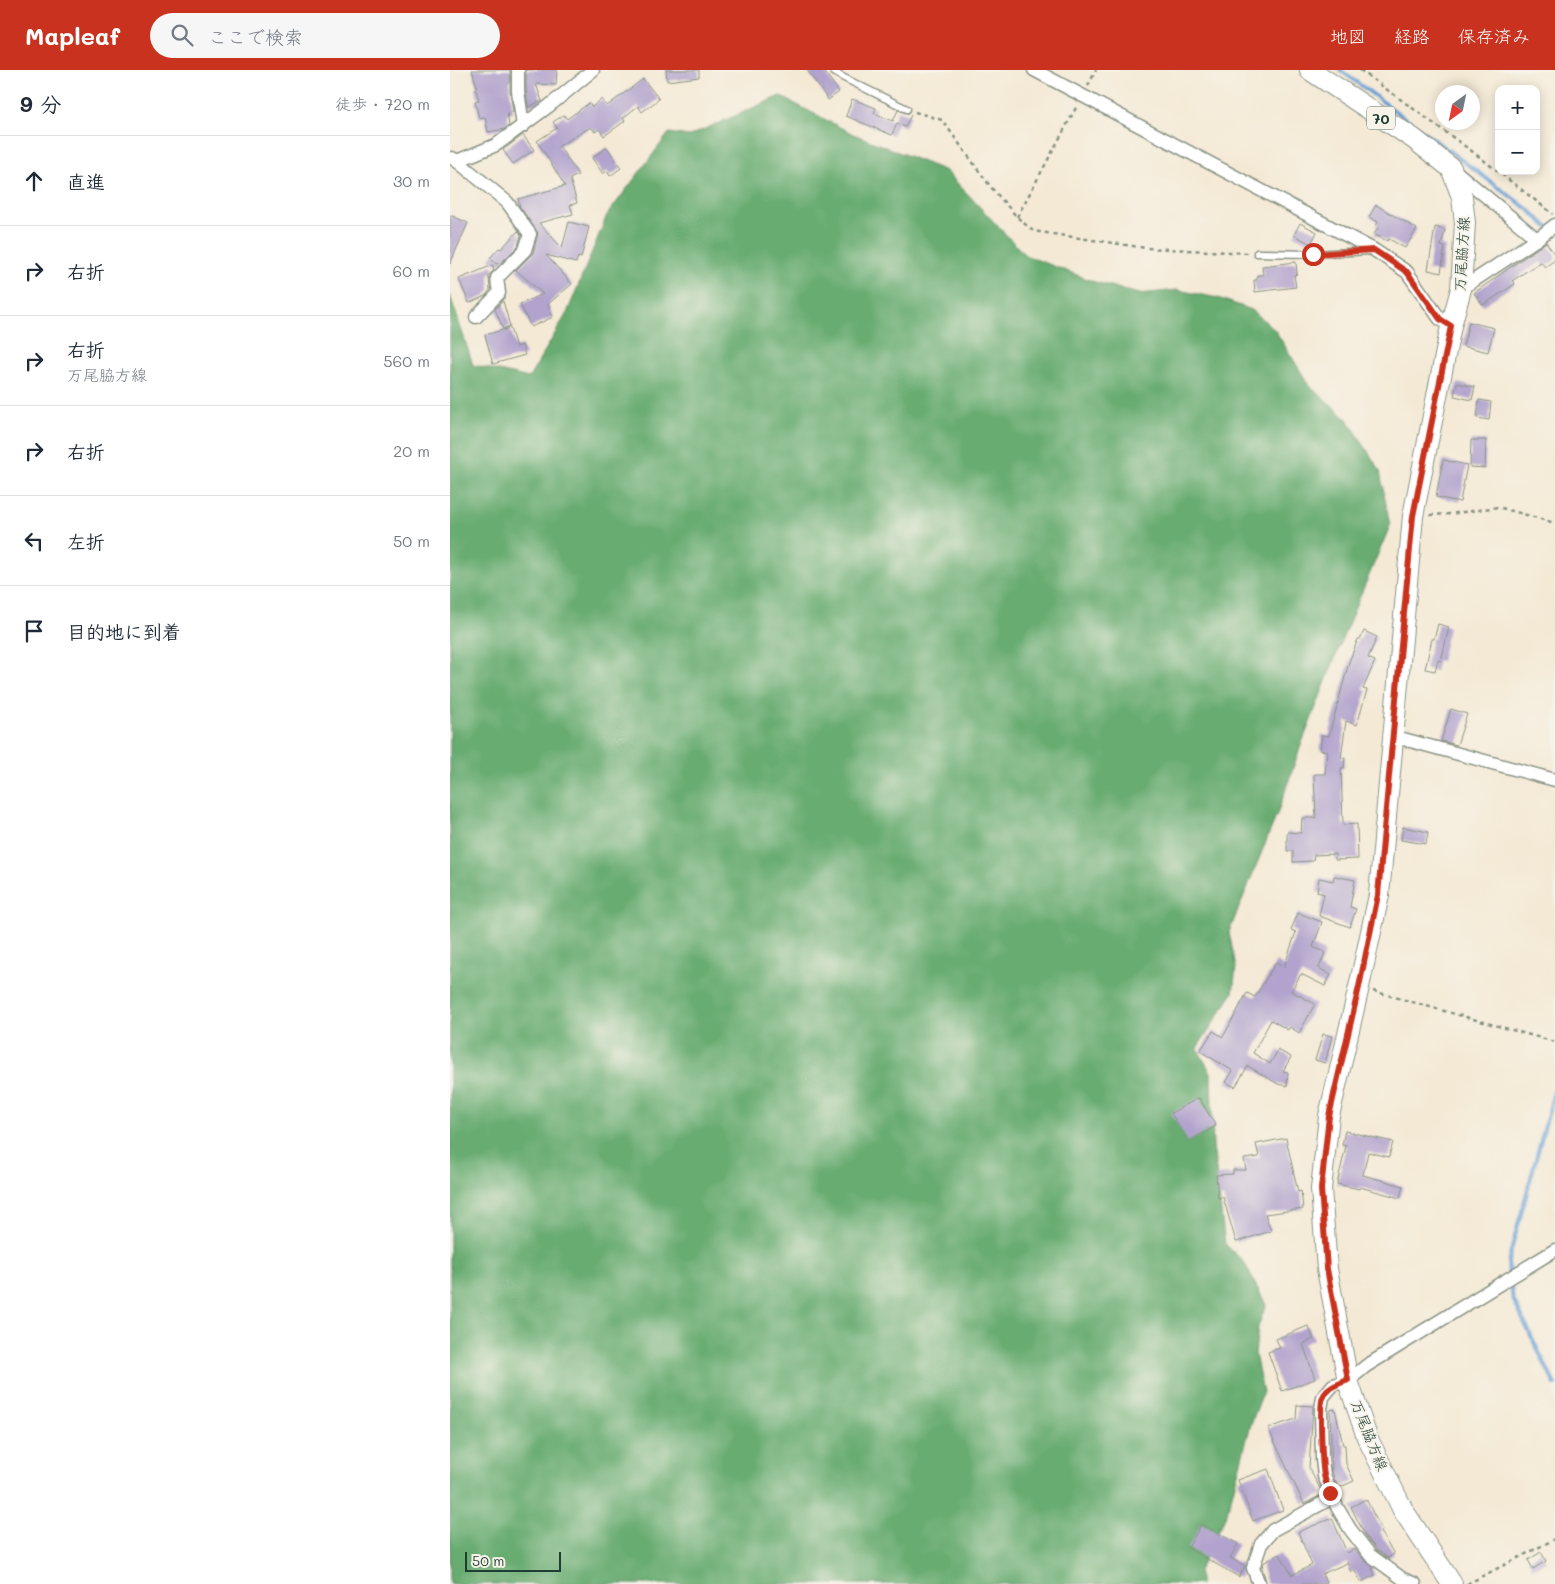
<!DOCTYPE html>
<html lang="ja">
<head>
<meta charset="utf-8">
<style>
	:root { --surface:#fff; --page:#f6f6f7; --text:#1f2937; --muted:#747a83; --line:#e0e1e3; --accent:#c8321e }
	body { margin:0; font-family:Mali,"Klee One",sans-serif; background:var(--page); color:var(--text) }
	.controls { position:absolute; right:15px; top:15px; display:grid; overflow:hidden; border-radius:10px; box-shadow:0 2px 12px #0003 }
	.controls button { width:45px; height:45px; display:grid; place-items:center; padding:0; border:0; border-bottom:1px solid var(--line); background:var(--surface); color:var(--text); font:25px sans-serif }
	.compass { position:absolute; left:985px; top:15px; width:45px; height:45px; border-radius:50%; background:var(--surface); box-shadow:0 2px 12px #0003; rotate:213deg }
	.scale { position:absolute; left:15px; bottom:12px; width:96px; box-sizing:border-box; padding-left:5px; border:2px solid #1f3d34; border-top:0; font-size:14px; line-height:18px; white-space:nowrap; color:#1f3d34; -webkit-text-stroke:4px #f7f3e8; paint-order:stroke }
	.stop { position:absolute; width:15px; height:15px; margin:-11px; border:4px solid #c8321e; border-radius:50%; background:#fff }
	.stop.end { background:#c8321e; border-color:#fff; box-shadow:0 1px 5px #0008 }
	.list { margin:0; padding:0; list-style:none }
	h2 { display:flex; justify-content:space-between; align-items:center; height:65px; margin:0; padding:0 20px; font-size:21px }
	h2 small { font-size:16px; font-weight:400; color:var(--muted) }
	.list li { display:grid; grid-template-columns:32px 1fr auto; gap:15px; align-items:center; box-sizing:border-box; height:90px; padding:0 20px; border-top:1px solid var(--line) }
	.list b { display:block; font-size:19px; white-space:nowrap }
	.list p { margin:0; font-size:16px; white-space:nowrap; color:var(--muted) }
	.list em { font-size:16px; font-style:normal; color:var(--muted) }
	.icon { flex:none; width:28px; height:28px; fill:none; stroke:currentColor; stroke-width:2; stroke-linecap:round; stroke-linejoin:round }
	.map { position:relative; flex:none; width:1105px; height:1514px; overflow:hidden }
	header { display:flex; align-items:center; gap:30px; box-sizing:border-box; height:70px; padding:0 25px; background:var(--accent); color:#fff }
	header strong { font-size:24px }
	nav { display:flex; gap:28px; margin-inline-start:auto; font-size:18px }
	.search { width:350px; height:45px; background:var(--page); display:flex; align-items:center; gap:12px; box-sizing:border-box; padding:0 18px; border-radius:28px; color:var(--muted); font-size:19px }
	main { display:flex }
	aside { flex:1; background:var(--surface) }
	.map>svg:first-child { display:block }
	.forest { fill:#67ac71; stroke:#437452 }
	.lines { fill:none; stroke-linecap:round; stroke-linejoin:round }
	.stream { stroke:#649ed4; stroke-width:4 }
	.building { fill:#b1a3cd }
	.service-casing { stroke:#8a9384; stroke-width:9 }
	.minor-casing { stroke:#8a9384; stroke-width:15 }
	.primary-casing { stroke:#8a9384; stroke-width:22 }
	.path { stroke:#8a9384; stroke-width:2.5; stroke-dasharray:4 4; stroke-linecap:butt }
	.service { stroke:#fff; stroke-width:6 }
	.minor { stroke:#fff; stroke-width:12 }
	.primary { stroke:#fff; stroke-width:20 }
	.route { stroke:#c8321e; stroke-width:6 }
	.labels { text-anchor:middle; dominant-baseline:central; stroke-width:4; stroke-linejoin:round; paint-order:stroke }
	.shield { fill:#f7f3e8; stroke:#60746a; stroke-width:1 }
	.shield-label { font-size:14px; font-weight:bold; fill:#1f3d34 }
	.street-label { font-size:15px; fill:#1f3d34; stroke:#f7f3e8 }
</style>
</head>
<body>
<header>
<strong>Mapleaf</strong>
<div class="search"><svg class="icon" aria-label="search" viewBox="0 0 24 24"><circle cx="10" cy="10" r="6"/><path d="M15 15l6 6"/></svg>ここで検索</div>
<nav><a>地図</a><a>経路</a><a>保存済み</a></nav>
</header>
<main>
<aside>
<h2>9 分<small>徒歩 · 720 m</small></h2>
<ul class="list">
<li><svg class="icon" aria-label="ahead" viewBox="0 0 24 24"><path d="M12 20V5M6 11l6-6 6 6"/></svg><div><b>直進</b></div><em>30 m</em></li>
<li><svg class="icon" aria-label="right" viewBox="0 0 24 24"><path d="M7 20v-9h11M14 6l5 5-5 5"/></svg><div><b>右折</b></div><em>60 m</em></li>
<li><svg class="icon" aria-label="right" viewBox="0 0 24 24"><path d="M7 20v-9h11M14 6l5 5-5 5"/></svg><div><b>右折</b><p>万尾脇方線</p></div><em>560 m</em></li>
<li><svg class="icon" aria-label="right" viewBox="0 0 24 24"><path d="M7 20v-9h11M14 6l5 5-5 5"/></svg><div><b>右折</b></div><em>20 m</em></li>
<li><svg class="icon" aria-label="left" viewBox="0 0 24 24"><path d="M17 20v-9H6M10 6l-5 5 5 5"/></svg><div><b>左折</b></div><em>50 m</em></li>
<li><svg class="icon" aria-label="arrive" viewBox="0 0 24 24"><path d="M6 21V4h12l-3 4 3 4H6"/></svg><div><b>目的地に到着</b></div></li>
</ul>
</aside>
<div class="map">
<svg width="1105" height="1514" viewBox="0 0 1105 1514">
	<rect width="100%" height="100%" fill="#f7f3e8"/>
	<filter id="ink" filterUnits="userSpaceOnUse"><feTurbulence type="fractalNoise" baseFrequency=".02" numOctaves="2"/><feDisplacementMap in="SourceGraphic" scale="10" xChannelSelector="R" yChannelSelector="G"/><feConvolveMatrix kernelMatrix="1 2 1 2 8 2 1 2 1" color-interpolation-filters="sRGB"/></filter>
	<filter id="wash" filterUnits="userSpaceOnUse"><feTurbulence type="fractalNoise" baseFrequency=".0096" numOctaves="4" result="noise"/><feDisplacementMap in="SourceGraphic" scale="20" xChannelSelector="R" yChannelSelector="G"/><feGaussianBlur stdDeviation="1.12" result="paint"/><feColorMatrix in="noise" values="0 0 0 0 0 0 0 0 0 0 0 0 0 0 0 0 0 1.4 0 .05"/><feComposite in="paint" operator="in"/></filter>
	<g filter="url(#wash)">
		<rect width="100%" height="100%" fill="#f4e9d5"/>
		<polygon class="forest" points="330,26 403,64 496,101 575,185 645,212 689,224 728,220 768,228 802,240 825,260 859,315 899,351 930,401 940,456 897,557 850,678 828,742 779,862 786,897 783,923 747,978 761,1003 763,1075 775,1174 794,1192 816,1235 808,1257 805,1284 813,1322 801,1354 777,1443 748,1501 751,1514 0,1514 0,225 23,295 79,308 117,243 157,145 219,63 239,66"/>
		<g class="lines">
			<g class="stream">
				<polyline points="890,0 1079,140 1105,164"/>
				<polyline points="1059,1205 1058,1192 1105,1018"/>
				<polyline points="1060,1212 1063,1229 1105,1315"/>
			</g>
		</g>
		<g id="blocks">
			<g class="building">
				<polygon points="22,0 60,0 60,21 63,42 57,43 59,55 55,59 38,62 35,47 29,48 25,31 29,30 25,18 27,17"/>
				<polygon points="76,0 107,0 106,15 86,14 92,31 78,37 76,20"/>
				<polygon points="216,0 249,0 249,7 217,11"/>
				<polygon points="357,0 373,0 389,22 378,30"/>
				<polygon points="193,9 209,29 192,42 188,36 173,48 175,51 154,66 149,59 145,62 141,57 109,76 128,105 120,109 127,133 120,135 123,144 89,153 112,178 119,152 139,157 131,188 128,187 126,193 96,185 122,214 98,234 103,247 81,257 70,234 93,224 66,200 83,183 88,163 70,137 68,129 115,116 87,71 107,58 103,52 114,45 117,49 139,33 142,37 152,29 157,36"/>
				<polygon points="402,29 426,38 424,43 443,51 448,40 461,45 455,57 447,53 442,65 396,46"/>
				<polygon points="73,65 84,80 63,94 53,80"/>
				<polygon points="157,77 171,98 160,106 157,101 153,104 142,88"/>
				<polygon points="926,135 967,159 955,178 939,169 937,171 924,164 928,158 926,156 928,152 919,147"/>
				<polygon points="0,145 18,153 0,194"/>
				<polygon points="850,153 867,162 861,174 844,165"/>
				<polygon points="985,157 995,160 991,176 995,177 991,203 978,200"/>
				<polygon points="68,161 71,165 68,176 51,193 46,194 40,188 49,178 51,179"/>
				<polygon points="1096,172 1105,185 1105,190 1095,197 1091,192 1081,198 1062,211 1065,214 1033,235 1024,223"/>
				<polygon points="846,192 847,204 844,205 846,217 805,222 804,210 807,210 807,205 813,205 812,196"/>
				<polygon points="43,195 44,200 39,205 39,209 40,220 35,226 19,233 9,209"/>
				<polygon points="53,231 60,256 53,259 45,239"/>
				<polygon points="1019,252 1044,258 1038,282 1013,276"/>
				<polygon points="60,258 66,277 72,275 75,285 43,294 35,265"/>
				<polygon points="1007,313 1025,317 1022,330 1004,326"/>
				<polygon points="1029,330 1041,332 1039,350 1027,348"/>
				<polygon points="1021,370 1036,370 1035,398 1020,397"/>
				<polygon points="993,390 1017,395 1010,432 986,427"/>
				<polygon points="988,554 999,557 991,591 988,590 985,601 975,599 982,569 984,569"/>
				<polygon points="914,561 927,567 918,588 925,591 913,619 917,620 907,655 896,651 891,688 895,688 894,698 891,698 893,755 907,754 908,789 885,790 885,784 864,785 863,791 843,792 843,781 837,781 837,762 851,763 852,748 866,748 864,704 875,704 877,681 870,680 872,665 879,666 899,592 908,569 910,569"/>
				<polygon points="1001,639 1017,644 1007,675 991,671"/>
				<polygon points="953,757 978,762 976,774 951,770"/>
				<polygon points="884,806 905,810 900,837 906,839 900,857 869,846 874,824 867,822 869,808 883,811"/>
				<polygon points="848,843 872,852 863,877 875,882 869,898 881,905 875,916 851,904 841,921 865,934 849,963 840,957 838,960 821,950 803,983 820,994 828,980 841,987 833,1001 838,1002 837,1016 828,1014 798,996 785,1017 776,1012 783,1001 750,981 763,961 773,967 797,923 805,927 826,892 834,897 846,862 841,860"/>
				<polygon points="873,964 882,966 875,993 865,990"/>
				<polygon points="749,1028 766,1056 738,1072 721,1043"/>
				<polygon points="895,1061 943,1072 939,1087 918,1082 913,1105 953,1116 950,1128 910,1117 909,1119 887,1114 896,1076 892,1075"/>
				<polygon points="836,1068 848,1122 851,1121 853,1139 815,1144 821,1161 786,1172 773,1127 768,1128 766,1105 783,1104 783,1100 796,1100 794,1089 809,1087 806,1074"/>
				<polygon points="858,1256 864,1269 853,1274 865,1309 832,1321 818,1282 830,1278 826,1269"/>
				<polygon points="847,1335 863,1336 859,1398 873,1424 854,1434 818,1358 846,1349"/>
				<polygon points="885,1339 893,1375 895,1375 896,1394 904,1411 888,1418 882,1402 880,1340"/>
				<polygon points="818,1399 833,1440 803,1451 788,1410"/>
				<polygon points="916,1429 932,1461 930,1462 944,1484 938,1488 926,1479 915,1465 901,1437"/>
				<polygon points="882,1448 897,1483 905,1479 914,1490 924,1498 922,1499 925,1505 911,1512 905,1501 901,1502 897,1493 872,1504 877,1514 817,1514 812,1498 813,1493 830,1484 842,1505 862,1495 848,1462"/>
				<polygon points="751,1454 788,1474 780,1488 795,1496 789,1507 738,1478"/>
				<polygon points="1091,1482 1096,1491 1083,1499 1078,1490"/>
			</g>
		</g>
	</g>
	<g filter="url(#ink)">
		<use href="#blocks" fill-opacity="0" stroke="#8a9384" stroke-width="1"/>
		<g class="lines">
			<defs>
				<g id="service">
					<polyline points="384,0 384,2 392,7 457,39"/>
					<polyline points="807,183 863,184 921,181"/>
				</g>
				<g id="minor">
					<polyline points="68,0 68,21 73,56"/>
					<polyline points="584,0 924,180 957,202 990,249 1001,256"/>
					<polyline points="2,88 7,91 46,75 99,36 143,0"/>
					<polyline points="7,91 57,132 80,164 75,180 47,208 49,223 26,247"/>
					<polyline points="1003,99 1087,169"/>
					<polyline points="1011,219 1087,169 1105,155"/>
					<polyline points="942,666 1105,710"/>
					<polyline points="809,1514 803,1498 811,1474 823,1460 882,1428"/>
					<polyline points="965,1514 953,1509 920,1485 900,1459 887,1437 874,1406 872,1389 871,1339 873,1327 883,1315 898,1311 916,1296 1105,1180"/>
				</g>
				<polyline id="primary" points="860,0 964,69 1001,98 1012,127 1015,153 1011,219 1001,256 963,446 929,825 909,917 879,1046 871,1119 877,1199 898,1311 917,1367 953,1440 1002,1514"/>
			</defs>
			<use href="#service" class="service-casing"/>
			<use href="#minor" class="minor-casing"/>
			<use href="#primary" class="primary-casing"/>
			<g class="path">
				<polyline points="910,0 1023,82 1103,144"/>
				<polyline points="638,16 646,0"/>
				<polyline points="465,42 492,50 540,116 567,147 583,161 696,178 800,183"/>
				<polyline points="567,147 627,36"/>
				<polyline points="980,445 1000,444 1048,437 1105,453"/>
				<polyline points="923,921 1105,972"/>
				<polyline points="1017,1514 1105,1469"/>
			</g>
			<use href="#service" class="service"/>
			<use href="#minor" class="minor"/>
			<use href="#primary" class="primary"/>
		</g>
	</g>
	<g class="lines" filter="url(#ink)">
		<path class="route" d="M863,184L924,180L957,202L990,249L1001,256L963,446L928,825L909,917L879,1046L871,1119L877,1199L898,1310C889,1314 877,1317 873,1327C869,1334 872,1395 874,1405C875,1411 878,1417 880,1423"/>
	</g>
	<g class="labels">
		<rect class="shield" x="917" y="36.5" width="28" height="23" rx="4"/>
		<g class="shield-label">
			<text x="931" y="48">70</text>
		</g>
		<g class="street-label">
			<text transform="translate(1011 184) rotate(-87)">万尾脇方線</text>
			<text transform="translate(920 1365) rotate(68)">万尾脇方線</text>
		</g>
	</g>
</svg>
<div class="controls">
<button>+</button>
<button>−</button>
</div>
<svg class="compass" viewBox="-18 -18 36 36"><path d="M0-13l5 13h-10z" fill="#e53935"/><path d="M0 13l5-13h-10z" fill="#747a83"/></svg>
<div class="scale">50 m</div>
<div class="stop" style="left:863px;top:184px"></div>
<div class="stop end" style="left:880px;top:1423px"></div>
</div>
</main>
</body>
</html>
